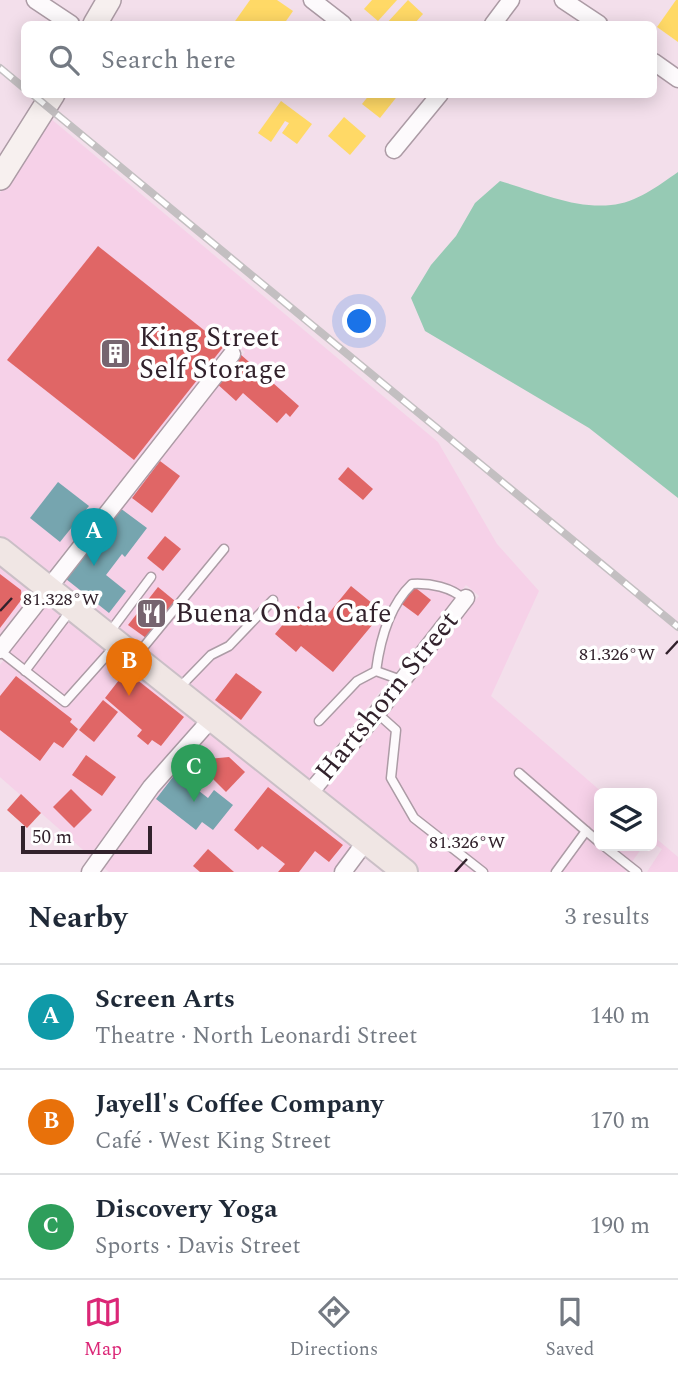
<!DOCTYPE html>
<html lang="en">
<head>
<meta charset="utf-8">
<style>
	:root { --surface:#fff; --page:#f2f2f3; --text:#1f2937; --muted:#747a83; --line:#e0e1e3; --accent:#db2777 }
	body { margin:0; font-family:Spectral,serif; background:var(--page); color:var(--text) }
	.controls { position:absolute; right:21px; bottom:21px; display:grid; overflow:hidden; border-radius:10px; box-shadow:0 4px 18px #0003 }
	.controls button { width:63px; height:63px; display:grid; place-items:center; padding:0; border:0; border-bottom:2px solid var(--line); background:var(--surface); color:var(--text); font:35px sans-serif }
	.scale { position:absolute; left:21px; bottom:18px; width:131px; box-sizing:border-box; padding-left:7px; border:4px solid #32222c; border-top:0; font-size:19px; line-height:24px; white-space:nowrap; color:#32222c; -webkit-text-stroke:5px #fff; paint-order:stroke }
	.you { position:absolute; left:360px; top:322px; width:24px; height:24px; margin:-18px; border:5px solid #fff; border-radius:50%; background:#1a73e8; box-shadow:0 0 0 10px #1a73e833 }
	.badge { display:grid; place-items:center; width:46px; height:46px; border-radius:50%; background:var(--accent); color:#fff; font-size:23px; font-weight:700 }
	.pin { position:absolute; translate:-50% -58px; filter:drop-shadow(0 2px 4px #0008) }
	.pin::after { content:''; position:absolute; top:37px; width:24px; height:21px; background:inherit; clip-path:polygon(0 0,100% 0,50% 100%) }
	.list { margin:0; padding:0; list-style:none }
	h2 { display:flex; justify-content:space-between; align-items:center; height:91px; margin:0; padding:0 28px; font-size:30px }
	h2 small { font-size:23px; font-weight:400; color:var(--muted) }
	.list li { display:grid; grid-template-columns:46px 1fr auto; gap:21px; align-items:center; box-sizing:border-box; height:105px; padding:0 28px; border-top:2px solid var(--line) }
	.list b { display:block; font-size:26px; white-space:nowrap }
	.list p { margin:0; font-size:23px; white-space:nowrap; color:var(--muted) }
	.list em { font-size:23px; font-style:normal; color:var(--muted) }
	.icon { flex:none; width:38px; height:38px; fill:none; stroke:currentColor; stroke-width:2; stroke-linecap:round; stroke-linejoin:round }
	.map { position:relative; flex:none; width:678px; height:872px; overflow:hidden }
	.search { position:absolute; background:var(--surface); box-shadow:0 4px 18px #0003; left:21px; right:21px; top:21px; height:77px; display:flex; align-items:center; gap:18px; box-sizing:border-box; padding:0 24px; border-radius:10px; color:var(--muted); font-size:26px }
	.sheet { height:406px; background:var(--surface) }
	nav { display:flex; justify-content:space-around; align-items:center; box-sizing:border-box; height:98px; border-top:2px solid var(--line); background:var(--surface); font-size:19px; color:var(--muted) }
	nav a { display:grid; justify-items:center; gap:4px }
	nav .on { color:var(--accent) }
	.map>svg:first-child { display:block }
	.built { fill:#f6d1e8 }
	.forest { fill:#96cab4 }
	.homes { fill:#ffd966 }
	.shops { fill:#e06666 }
	.public { fill:#76a5af }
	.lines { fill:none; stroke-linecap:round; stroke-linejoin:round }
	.lane-casing { stroke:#ac9ba5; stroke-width:11 }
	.street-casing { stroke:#ac9ba5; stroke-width:19 }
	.secondary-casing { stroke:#ac9ba5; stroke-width:26 }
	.primary-casing { stroke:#cabfc6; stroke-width:28 }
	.lane { stroke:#fdfafc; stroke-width:8 }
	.street { stroke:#fdfafc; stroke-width:16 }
	.secondary { stroke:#f7f0ef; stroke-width:23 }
	.primary { stroke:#f0e6e4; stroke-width:24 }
	.rail-casing { stroke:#c3bfc1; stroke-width:8 }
	.rail { stroke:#fff; stroke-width:5; stroke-dasharray:16; stroke-linecap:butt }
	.ticks { fill:none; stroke:#32222c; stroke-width:2.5 }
	.labels { text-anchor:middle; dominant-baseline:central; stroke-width:7; stroke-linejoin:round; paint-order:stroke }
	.poi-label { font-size:28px; fill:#32222c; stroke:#fff; text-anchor:start }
	.street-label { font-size:28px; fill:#32222c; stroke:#fff }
	.ticks-label { font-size:18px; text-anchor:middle; fill:#32222c; stroke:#fff; stroke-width:7; stroke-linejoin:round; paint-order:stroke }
</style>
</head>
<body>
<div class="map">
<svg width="678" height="872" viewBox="0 0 678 872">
	<rect width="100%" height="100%" fill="#f3dfeb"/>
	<g class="built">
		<polygon points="50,118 438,442 497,544 539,591 491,696 603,793 599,793 599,846 643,846 625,872 421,872 322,792 479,596 466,585 308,781 61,585 245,352 231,341 47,574 0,537 0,193"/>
		<polygon points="0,563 34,591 0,635"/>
		<polygon points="48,602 198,720 144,782 90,856 0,777 0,665"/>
		<polygon points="212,731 353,843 332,872 109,872 104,868 159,792"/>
		<polygon points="652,835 678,857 678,872 647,872 662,849 652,843"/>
	</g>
	<path class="forest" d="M678,172V498L589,428L425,331L411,298L431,265L456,236L475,203L500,181C535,191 575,209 611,205C636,203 658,186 678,172Z"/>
	<g class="homes">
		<polygon points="250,0 277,0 293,11 284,24 233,24"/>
		<polygon points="372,0 397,0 378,21 364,9"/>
		<polygon points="408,0 423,14 414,24 386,24"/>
		<polygon points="676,0 678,0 678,42 657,27"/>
		<polygon points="370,94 399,94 380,118 362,104"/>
		<polygon points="281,101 312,124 297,144 282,133 289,123 285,121 271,142 258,133"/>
		<polygon points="344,117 366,136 350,155 328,136"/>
	</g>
	<g class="shops">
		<polygon points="98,246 224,346 134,460 7,360"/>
		<polygon points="240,354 299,406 290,417 286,413 277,423 243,393 236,401 215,382"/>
		<polygon points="160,461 180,476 152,513 132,498"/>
		<polygon points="348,467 373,489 363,500 338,479"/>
		<polygon points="165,536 181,549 163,571 147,558"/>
		<polygon points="0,574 21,590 22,599 0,628"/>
		<polygon points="412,585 431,600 418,616 399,602"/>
		<polygon points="351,586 383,612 333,672 301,646 296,652 275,634 298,606 320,624"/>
		<polygon points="158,587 175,601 146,638 128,625"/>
		<polygon points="126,671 184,717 161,746 152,740 148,745 137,736 142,730 105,698"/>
		<polygon points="236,673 262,692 241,720 215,700"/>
		<polygon points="16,676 72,719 70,722 78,729 63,748 54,742 40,761 0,730 0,696"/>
		<polygon points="103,700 118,712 94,742 79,730"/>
		<polygon points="86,755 116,777 102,796 72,775"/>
		<polygon points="229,757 245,772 226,792 200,766 208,759"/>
		<polygon points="268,787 343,845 329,862 315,851 299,872 278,872 285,864 262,846 258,850 234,830"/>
		<polygon points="71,789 92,810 74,828 53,807"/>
		<polygon points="21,794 41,813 27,828 7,810"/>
		<polygon points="208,849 234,872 200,872 193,866"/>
	</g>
	<g class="public">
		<polygon points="58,482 89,506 60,542 30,518"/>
		<polygon points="120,508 147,528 125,557 122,554 106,575 126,591 109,613 66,579"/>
		<polygon points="176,773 208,798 214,790 233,805 213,830 202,822 196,830 156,799"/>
	</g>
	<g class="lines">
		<defs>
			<g id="lane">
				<polyline points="109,633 151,577"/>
				<polyline points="0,651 65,702 115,646"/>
				<polyline points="137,655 224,549"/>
				<polyline points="25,671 71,610"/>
				<path d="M376,671C380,640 389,606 412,584C430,583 452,587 465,600"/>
				<polyline points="179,688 211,655 229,646 273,600"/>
				<polyline points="377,713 396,730 391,778 414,818 483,872"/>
				<polyline points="319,721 357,681 376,671 401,680"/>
				<polyline points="519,773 586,831 556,872"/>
				<polyline points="586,831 599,842"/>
				<polyline points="604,846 637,872"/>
			</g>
			<g id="street">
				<polyline points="35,0 71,24"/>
				<polyline points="312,0 343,24"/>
				<polyline points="563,0 599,24"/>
				<polyline points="493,24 511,0"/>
				<polyline points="654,62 678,79"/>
				<polyline points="394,150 440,94"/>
				<polyline points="0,650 232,354"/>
				<polyline points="308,795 377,713 466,598"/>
				<polyline points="90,872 151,787 212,718"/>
				<polyline points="343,872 366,841"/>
			</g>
			<g id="secondary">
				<polyline points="95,24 109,0"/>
				<polyline points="0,178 53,94"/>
			</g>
			<polyline id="primary" points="0,550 405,872"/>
		</defs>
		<use href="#lane" class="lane-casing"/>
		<use href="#street" class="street-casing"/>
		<use href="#secondary" class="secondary-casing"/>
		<use href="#primary" class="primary-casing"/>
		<use href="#lane" class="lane"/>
		<use href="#street" class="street"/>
		<use href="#secondary" class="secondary"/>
		<use href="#primary" class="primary"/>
		<defs>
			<g id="rail">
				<polyline points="0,68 24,88"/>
				<polyline points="32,94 678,627"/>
			</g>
		</defs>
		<use href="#rail" class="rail-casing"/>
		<use href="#rail" class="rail"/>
	</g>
	<path class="ticks" d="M0,611L12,598M666,654L678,641M455,872L467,859"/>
	<defs>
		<symbol id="building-square" viewBox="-11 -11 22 22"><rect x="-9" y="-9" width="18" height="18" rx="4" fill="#76646f" stroke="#fff"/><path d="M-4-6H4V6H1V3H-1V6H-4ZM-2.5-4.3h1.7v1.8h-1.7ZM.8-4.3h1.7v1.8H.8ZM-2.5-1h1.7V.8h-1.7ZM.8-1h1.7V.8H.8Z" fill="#fff"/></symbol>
		<symbol id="restaurant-square" viewBox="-11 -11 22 22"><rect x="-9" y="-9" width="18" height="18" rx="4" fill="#76646f" stroke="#fff"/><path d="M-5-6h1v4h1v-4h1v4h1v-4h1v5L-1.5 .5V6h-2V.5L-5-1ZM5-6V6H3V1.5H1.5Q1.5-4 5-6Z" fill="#fff"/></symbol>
	</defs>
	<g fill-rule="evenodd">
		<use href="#building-square" x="98" y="336" width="35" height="35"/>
		<use href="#restaurant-square" x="134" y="596" width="35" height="35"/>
	</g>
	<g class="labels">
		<g class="poi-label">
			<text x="139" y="337">King Street<tspan x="139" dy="32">Self Storage</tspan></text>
			<text x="175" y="613">Buena Onda Cafe</text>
		</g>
		<g class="street-label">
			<text transform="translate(387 696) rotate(-51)">Hartshorn Street</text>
		</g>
	</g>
	<g class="ticks-label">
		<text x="61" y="605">81.328°W</text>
		<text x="617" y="660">81.326°W</text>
		<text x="467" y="848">81.326°W</text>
	</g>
</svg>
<div class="controls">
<button><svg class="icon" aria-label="layers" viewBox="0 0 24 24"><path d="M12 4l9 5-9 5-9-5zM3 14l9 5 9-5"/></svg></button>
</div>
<div class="scale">50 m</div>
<div class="you"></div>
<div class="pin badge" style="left:94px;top:566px;background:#0f9aa8">A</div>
<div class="pin badge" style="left:129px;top:696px;background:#e8710a">B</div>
<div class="pin badge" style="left:194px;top:802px;background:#2e9e5b">C</div>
<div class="search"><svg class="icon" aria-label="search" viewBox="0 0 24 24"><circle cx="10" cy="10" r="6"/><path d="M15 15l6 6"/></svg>Search here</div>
</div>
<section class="sheet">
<h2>Nearby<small>3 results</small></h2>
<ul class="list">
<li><span class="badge" style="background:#0f9aa8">A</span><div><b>Screen Arts</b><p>Theatre · North Leonardi Street</p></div><em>140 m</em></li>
<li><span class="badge" style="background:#e8710a">B</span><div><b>Jayell's Coffee Company</b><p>Café · West King Street</p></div><em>170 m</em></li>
<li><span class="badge" style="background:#2e9e5b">C</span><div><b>Discovery Yoga</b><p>Sports · Davis Street</p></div><em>190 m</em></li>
</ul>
</section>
<nav>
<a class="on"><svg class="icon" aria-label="map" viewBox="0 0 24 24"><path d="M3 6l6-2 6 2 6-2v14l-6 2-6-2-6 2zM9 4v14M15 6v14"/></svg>Map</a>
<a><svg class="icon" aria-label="directions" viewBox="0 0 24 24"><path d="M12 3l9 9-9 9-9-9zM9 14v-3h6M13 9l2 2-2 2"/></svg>Directions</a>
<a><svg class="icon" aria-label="saved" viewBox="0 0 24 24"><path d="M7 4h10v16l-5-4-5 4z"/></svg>Saved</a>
</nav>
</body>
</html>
